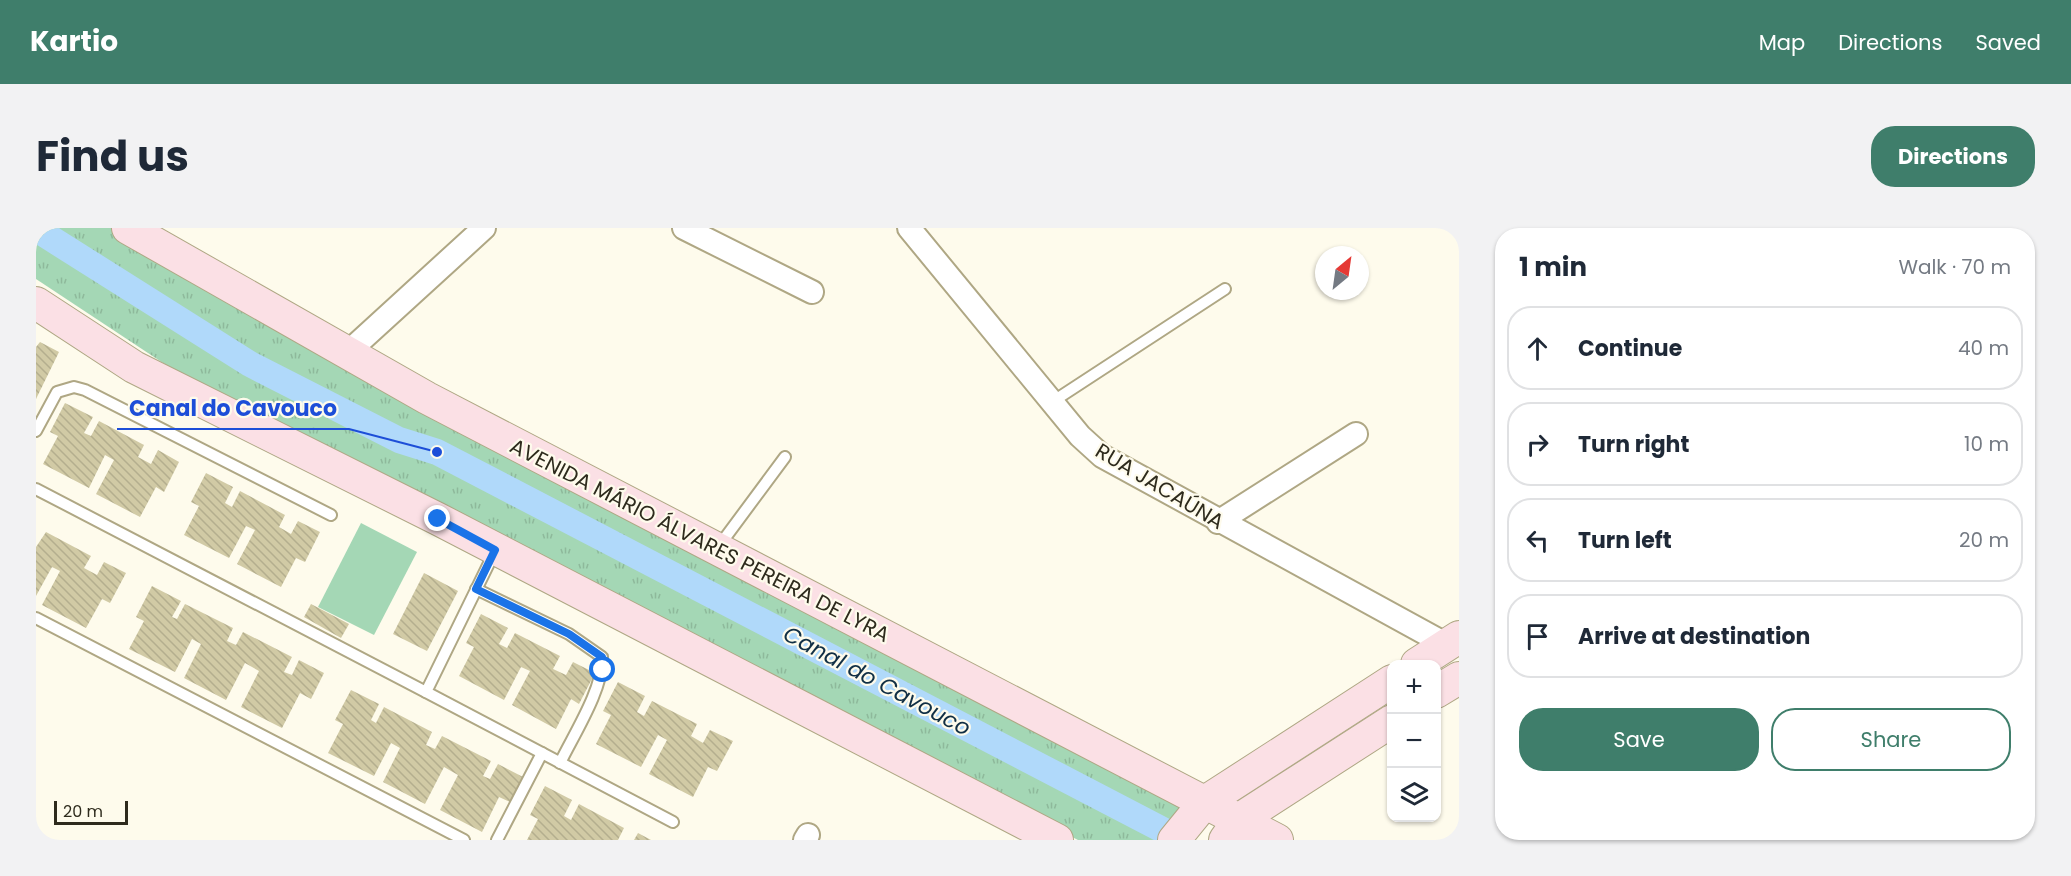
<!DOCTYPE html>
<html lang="en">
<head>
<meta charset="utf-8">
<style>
	:root { --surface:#fff; --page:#f2f2f3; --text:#1f2937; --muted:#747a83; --line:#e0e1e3; --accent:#3f7e6b }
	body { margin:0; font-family:Poppins,sans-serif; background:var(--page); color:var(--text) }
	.controls { position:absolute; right:18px; bottom:18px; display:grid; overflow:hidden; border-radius:12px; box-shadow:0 2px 4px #0004 }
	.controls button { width:54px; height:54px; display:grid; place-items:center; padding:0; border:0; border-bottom:2px solid var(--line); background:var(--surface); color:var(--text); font:30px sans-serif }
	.compass { position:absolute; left:1279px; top:18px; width:54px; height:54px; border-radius:50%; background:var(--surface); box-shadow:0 2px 4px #0004; rotate:29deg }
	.scale { position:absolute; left:18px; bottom:15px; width:74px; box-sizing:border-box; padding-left:6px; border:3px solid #2e2b1d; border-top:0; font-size:16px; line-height:21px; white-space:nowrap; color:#2e2b1d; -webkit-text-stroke:4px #fefbec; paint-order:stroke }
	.stop { position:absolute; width:18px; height:18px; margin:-14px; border:4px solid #1a73e8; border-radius:50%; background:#fff }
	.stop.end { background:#1a73e8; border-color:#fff; box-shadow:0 2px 6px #0008 }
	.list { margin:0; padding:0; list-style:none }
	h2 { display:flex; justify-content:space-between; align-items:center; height:78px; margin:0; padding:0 24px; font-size:26px }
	h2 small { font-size:20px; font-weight:400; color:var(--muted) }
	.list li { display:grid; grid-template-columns:39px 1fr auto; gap:18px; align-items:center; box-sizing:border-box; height:84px; margin:0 12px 12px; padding:0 12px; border:2px solid var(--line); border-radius:24px }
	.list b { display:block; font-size:22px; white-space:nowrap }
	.list em { font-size:20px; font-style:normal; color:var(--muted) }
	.actions { display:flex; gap:12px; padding:18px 24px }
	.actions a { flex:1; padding:14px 0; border:2px solid var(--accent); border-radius:24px; text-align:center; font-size:21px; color:var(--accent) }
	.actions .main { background:var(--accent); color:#fff }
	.icon { flex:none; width:33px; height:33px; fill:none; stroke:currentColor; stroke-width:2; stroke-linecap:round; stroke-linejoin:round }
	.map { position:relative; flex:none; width:1423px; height:612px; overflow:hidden; border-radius:24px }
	header { display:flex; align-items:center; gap:36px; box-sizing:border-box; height:84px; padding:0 30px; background:var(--accent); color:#fff }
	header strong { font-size:28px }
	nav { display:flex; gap:33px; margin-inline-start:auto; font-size:21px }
	.intro { display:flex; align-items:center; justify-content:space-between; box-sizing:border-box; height:144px; padding:0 36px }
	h1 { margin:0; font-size:42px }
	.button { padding:15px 27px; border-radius:24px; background:var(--accent); color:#fff; font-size:21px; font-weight:700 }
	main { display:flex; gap:36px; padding:0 36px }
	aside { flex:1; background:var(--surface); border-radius:24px; box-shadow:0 2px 4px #0004 }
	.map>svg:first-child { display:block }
	.grass { fill:url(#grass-tufts) }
	.pitch { fill:#a4d7b5 }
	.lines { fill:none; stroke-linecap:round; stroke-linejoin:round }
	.canal { stroke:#b0d9fa; stroke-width:26 }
	.building { fill:url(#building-back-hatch) }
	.lane-casing { stroke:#afa784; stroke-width:14 }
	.street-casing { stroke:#afa784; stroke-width:26 }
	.secondary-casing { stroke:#afa784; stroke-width:34 }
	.lane { stroke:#fff; stroke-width:10 }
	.street { stroke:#fff; stroke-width:22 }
	.secondary { stroke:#fbe0e5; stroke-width:32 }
	.route { stroke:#1a73e8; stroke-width:8 }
	.labels { text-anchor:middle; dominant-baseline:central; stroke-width:4.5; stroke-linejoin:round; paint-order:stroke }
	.street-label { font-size:21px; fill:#2e2b1d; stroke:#fefbec }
	.water-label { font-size:22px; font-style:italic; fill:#102f45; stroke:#fefbec }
	.leader { fill:none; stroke:#1d4ed8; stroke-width:2 }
	.callout-dot { fill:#1d4ed8; stroke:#fefbec; stroke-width:2 }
	.callout-label { font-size:22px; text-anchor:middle; font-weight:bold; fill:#1d4ed8; stroke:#fefbec; stroke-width:4.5; stroke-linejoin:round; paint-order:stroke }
</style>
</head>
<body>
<header>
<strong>Kartio</strong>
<nav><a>Map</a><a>Directions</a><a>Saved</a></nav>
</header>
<div class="intro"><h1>Find us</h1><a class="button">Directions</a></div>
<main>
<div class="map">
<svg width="1423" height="612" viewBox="0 0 1423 612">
	<defs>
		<pattern id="grass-tufts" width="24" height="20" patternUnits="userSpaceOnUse" patternTransform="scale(1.5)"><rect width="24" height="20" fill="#a4d7b5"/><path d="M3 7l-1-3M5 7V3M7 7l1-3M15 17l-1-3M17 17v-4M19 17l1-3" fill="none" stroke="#8eb99b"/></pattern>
		<pattern id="building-back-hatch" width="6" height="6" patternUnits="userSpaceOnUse" patternTransform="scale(1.5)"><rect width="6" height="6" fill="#d1caa5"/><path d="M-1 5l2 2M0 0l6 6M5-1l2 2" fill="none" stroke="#b4ae8e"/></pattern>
	</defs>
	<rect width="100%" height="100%" fill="#fefbec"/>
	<polygon class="grass" points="0,0 82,0 1146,576 1131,612 1042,612 174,166 0,51"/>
	<polygon class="pitch" points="325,295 381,324 338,407 282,379"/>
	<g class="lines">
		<polyline class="canal" points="0,1 214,136 363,212 401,224 1146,612"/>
	</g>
	<g class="building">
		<polygon points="4,114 23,124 0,171 0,119"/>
		<polygon points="29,175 57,189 48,205 55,208 63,193 108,217 102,229 115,236 122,222 143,234 128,264 120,259 104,289 60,266 78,232 69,227 53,260 7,236 22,208 14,204"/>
		<polygon points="170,245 197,259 189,275 196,279 204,263 249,287 243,299 255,306 262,293 284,304 269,334 260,330 245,359 201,336 219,302 210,298 193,330 148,307 163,278 155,274"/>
		<polygon points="10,304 55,328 48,340 61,347 68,334 90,345 74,375 66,371 50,400 6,377 24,343 16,339 0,368 0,319"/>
		<polygon points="388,345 422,363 391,423 357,406"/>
		<polygon points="116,358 145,373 136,389 141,391 149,376 197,400 191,413 200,417 207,404 256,429 248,444 256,447 263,432 288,445 275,471 264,465 246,500 205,479 223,443 209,435 190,472 148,450 165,416 156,411 139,444 93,421 108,393 100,389"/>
		<polygon points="275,376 313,396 305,410 268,389"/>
		<polygon points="445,386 472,400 463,416 471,420 479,405 524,428 517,441 530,447 537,434 559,445 543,476 535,471 520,501 476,477 494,443 485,439 468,472 423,448 438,419 430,415"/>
		<polygon points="582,454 609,468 601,484 608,488 616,473 661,496 655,508 667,515 674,502 697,513 681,543 672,539 657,569 613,546 631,512 622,507 605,539 560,516 575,487 567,483"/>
		<polygon points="315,462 343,476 335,492 340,495 348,479 396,504 390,517 399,521 406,508 455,533 447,548 454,551 462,536 487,549 474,574 463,569 446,604 404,582 422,547 408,539 389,576 347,554 364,520 355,515 338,548 292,525 307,496 299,492"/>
		<polygon points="509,558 536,572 528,588 535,592 543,576 588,600 582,612 491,612 502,591 494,587"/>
		<polygon points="602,605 615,612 598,612"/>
	</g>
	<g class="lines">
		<defs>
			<g id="lane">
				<polyline points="1016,174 1189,61"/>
				<polyline points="0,203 21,164 38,159 49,162 295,287"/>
				<polyline points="0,261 390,464"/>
				<polyline points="683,318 749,229"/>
				<polyline points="459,323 390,464 637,594"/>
				<path d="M440,361L533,406L566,429C568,460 538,506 524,535"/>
				<polyline points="0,390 428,612"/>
				<polyline points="461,612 506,525"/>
			</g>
			<g id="street">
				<polyline points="648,0 776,64"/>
				<polyline points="873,0 1044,208 1066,228 1411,417"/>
				<polyline points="310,126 448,0"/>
				<polyline points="1182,294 1320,206"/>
				<polyline points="769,612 772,607"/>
			</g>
			<g id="secondary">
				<polyline points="92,0 391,170 1241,612"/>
				<polyline points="0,75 98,139 402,291 1021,612"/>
				<polyline points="1381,436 1423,409"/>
				<polyline points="1400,464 1423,450"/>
				<polyline points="1138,612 1169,574 1356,453"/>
				<polyline points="1189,612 1204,591 1356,493"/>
			</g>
		</defs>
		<use href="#lane" class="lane-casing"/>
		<use href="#street" class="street-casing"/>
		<use href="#secondary" class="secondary-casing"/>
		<use href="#lane" class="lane"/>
		<use href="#street" class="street"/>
		<use href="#secondary" class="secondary"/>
	</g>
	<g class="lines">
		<polyline class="route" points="402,291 459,322 440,361 533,406 566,429 567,442"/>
	</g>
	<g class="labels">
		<g class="street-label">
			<text transform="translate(1124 258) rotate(31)">RUA JACAÚNA</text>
			<text transform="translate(664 312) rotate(27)">AVENIDA MÁRIO ÁLVARES PEREIRA DE LYRA</text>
		</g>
		<g class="water-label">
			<text transform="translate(841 453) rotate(28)">Canal do Cavouco</text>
		</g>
	</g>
	<path class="leader" d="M401 224L313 201H81"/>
	<circle class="callout-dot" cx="401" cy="224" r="6"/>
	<g class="callout-label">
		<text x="197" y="188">Canal do Cavouco</text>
	</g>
</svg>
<div class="controls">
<button>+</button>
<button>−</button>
<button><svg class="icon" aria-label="layers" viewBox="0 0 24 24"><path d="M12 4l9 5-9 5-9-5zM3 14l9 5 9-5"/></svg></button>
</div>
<svg class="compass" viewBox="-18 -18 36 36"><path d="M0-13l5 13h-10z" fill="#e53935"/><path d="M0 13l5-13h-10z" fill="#747a83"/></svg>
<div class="scale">20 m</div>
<div class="stop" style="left:567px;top:442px"></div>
<div class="stop end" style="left:402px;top:291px"></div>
</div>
<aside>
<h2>1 min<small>Walk · 70 m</small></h2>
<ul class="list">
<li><svg class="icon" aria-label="ahead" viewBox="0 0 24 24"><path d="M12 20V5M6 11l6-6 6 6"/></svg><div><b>Continue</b></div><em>40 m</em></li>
<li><svg class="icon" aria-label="right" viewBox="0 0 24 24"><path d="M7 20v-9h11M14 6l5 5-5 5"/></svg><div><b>Turn right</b></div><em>10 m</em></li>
<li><svg class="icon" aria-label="left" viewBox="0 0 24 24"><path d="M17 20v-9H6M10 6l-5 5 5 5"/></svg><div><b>Turn left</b></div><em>20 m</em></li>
<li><svg class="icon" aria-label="arrive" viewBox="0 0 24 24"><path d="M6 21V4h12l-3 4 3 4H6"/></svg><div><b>Arrive at destination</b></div></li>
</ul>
<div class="actions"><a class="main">Save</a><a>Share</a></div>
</aside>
</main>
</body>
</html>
